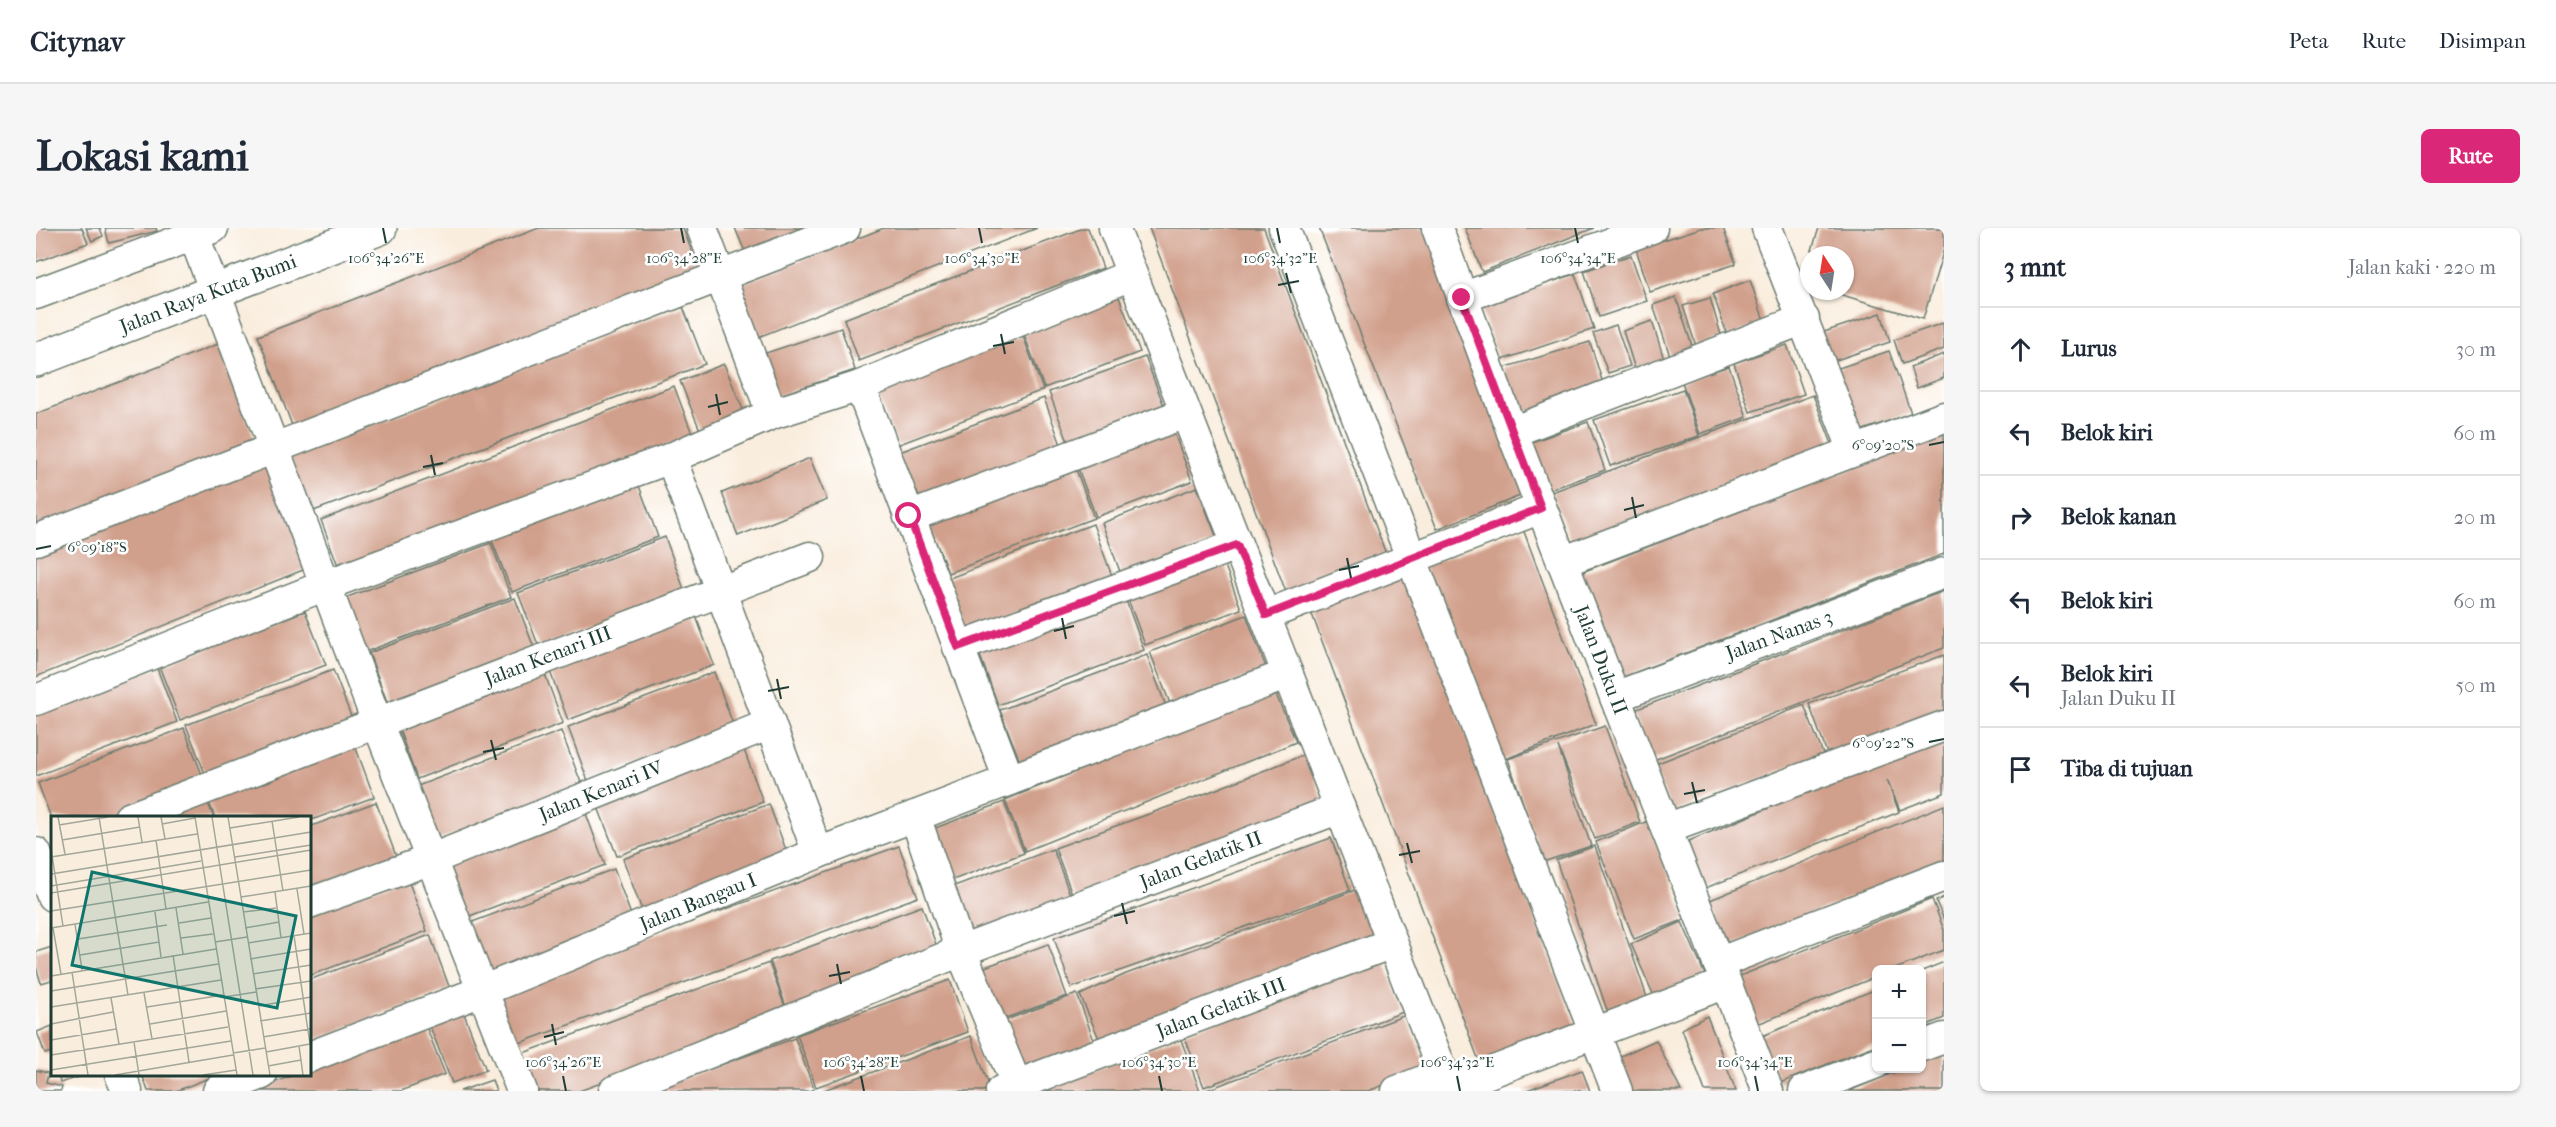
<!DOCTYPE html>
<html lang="id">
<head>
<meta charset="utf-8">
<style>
	:root { --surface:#fff; --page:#f6f6f7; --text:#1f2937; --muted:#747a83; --line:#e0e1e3; --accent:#db2777 }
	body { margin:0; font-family:"IM FELL French Canon",serif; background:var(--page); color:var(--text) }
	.controls { position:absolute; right:18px; bottom:18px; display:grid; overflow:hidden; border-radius:9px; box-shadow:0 2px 4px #0004 }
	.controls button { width:54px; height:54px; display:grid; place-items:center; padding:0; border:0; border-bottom:2px solid var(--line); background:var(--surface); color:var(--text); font:30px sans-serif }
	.compass { position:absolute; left:1764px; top:18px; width:54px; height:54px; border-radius:50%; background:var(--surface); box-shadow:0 2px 4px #0004; rotate:348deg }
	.stop { position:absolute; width:18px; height:18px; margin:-14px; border:4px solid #db2777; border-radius:50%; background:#fff }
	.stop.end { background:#db2777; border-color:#fff; box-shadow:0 2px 6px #0008 }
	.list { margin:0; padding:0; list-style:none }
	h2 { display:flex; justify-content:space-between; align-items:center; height:78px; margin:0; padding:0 24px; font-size:26px }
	h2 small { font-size:20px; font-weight:400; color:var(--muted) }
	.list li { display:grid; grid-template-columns:39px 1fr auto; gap:18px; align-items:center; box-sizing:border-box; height:84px; padding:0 24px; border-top:2px solid var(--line) }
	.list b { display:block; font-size:22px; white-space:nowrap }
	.list p { margin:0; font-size:20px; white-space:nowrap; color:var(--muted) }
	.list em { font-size:20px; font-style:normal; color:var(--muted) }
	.icon { flex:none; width:33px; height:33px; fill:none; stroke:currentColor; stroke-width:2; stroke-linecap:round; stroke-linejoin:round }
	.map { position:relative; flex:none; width:1908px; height:863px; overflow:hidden; border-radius:9px }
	header { display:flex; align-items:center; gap:36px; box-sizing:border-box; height:84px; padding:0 30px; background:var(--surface); border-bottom:2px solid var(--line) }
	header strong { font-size:28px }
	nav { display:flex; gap:33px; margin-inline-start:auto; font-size:21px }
	.intro { display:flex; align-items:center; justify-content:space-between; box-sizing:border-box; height:144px; padding:0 36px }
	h1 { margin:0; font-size:42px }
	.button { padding:15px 27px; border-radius:9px; background:var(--accent); color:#fff; font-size:21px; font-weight:700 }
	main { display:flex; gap:36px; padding:0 36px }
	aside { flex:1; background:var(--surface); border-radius:9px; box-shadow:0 2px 4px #0004 }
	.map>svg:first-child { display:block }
	.building { fill:#d1a08c }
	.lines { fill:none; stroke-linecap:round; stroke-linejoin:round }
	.street-casing { stroke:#6b7b6f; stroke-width:33 }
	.secondary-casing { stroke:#6b7b6f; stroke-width:36 }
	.street { stroke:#fff; stroke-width:30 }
	.secondary { stroke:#fff; stroke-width:33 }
	.route { stroke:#db2777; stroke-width:8 }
	.ticks { fill:none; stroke:#1f3d34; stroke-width:2 }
	.labels { text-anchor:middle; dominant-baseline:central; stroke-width:5; stroke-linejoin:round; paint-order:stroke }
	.street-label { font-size:20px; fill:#1f3d34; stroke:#fff }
	.inset-road { fill:none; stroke:#a2a799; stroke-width:1.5 }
	.view { fill:#0f766e; fill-opacity:0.15; stroke:#0f766e; stroke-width:3 }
	.inset-edge { fill:none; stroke:#1f3d34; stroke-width:3 }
	.ticks-label { font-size:15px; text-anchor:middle; fill:#1f3d34; stroke:#fff; stroke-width:5; stroke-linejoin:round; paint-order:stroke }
</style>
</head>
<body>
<header>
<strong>Citynav</strong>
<nav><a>Peta</a><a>Rute</a><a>Disimpan</a></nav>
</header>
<div class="intro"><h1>Lokasi kami</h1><a class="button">Rute</a></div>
<main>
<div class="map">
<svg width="1908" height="863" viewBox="0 0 1908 863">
	<rect width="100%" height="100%" fill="#fff"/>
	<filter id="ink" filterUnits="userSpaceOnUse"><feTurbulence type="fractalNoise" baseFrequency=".0167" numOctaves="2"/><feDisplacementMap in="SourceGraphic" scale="12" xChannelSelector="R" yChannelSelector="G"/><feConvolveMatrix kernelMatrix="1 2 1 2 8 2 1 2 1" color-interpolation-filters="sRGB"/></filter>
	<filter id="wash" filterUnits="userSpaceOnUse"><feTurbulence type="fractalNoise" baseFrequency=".008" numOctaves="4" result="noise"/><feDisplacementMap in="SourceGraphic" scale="24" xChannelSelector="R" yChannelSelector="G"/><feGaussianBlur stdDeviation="1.35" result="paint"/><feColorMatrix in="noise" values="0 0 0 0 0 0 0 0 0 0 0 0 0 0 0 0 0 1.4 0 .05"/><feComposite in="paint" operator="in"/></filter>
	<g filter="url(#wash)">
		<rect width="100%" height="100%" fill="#f9eddd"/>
		<g id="blocks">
			<g class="building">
				<polygon points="0,0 46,0 52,15 0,34"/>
				<polygon points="50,0 64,0 67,8 56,13"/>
				<polygon points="69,0 120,0 121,3 73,15"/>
				<polygon points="503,0 647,0 664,45 257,200 222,108"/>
				<polygon points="699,0 775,0 710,26"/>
				<polygon points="848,0 1001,0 717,111 697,59"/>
				<polygon points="1047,0 1052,0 1067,40 823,133 808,91"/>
				<polygon points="1113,0 1228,0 1350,326 1250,364"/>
				<polygon points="1283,0 1390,0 1494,264 1401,301"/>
				<polygon points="1429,0 1558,0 1446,44"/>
				<polygon points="1665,0 1687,0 1700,36 1614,64 1600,21"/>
				<polygon points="1783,0 1908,0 1908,21 1887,91 1796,64 1809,63 1809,27 1786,27 1787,25 1776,22"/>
				<polygon points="1595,27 1611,73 1563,89 1548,43"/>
				<polygon points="1539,46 1558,101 1463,133 1444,78"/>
				<polygon points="1714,52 1729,95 1692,109 1677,66"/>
				<polygon points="1083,69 1104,124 1008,160 988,106"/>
				<polygon points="1640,69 1657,121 1634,128 1617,77"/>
				<polygon points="1674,70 1686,110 1660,118 1647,78"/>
				<polygon points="647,79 669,136 275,284 253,228"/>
				<polygon points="1845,85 1854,114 1791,135 1782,106"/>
				<polygon points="1616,93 1628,131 1599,141 1587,103"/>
				<polygon points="1907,95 1908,121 1866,136 1858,112"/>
				<polygon points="1580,97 1594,138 1572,145 1557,105"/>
				<polygon points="805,100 819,142 738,169 724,127"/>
				<polygon points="987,108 1007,162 861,217 840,163"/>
				<polygon points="1554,114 1569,162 1481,187 1467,140"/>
				<polygon points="182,116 220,214 0,299 0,186"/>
				<polygon points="1751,117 1768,166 1714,184 1698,135"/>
				<polygon points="1853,123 1875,185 1816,206 1794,143"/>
				<polygon points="1908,126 1908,150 1881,160 1874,139"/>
				<polygon points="1109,129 1130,183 1034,219 1013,164"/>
				<polygon points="688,136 708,184 664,202 644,153"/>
				<polygon points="1693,138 1711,189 1664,206 1646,154"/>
				<polygon points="638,158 657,208 304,343 285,292"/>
				<polygon points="1647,161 1663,208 1574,238 1558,192"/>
				<polygon points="1777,167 1798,221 1537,319 1516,264"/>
				<polygon points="1008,170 1028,225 882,279 861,225"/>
				<polygon points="1552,194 1569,242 1510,263 1493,215"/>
				<polygon points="1136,199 1156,253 1060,289 1040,235"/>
				<polygon points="1908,205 1908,326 1582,451 1541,346"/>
				<polygon points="233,227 277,338 0,449 0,320"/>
				<polygon points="774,230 791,272 702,308 686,265"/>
				<polygon points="1038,236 1058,290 912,345 891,291"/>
				<polygon points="602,255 622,309 476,364 455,310"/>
				<polygon points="1161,259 1182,313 1086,349 1066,295"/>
				<polygon points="1057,296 1077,351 931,405 911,351"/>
				<polygon points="1487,301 1560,496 1462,534 1388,338"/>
				<polygon points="629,309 649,364 503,419 482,365"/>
				<polygon points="455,315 475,369 329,424 309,370"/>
				<polygon points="1185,327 1205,381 1109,417 1089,363"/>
				<polygon points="1370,345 1542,805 1446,841 1274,381"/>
				<polygon points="1908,363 1908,420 1615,533 1596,483"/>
				<polygon points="1088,367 1108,422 962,477 942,422"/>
				<polygon points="479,370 500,425 353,479 333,425"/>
				<polygon points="269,383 290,437 144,492 123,438"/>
				<polygon points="658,383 678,437 532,492 512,438"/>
				<polygon points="1210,387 1231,442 1135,478 1114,424"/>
				<polygon points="1111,427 1131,481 985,536 964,482"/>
				<polygon points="1908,427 1908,486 1792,528 1773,476"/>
				<polygon points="121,440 141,494 0,548 0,485"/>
				<polygon points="507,441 527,495 381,551 361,496"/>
				<polygon points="297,442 318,496 171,551 150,497"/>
				<polygon points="678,444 698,499 552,553 532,499"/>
				<polygon points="1239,464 1260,514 989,623 969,572"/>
				<polygon points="1768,477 1787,526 1636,585 1617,537"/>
				<polygon points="1569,498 1604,594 1559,611 1522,518 1555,618 1507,634 1472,531"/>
				<polygon points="148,500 169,554 73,590 15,590 2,555"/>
				<polygon points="525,503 546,557 399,613 379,559"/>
				<polygon points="1908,508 1908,565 1864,582 1851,552 1863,584 1667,661 1648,615"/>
				<polygon points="318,515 338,569 273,593 273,590 179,590 171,570"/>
				<polygon points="707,519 727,574 581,628 560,574"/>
				<polygon points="1270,526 1289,578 1038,671 1019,620 1168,566"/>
				<polygon points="169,568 178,590 110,590"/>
				<polygon points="340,574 360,628 273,661 273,599"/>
				<polygon points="968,574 988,625 914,653 894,602"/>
				<polygon points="733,576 753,630 607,685 587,631"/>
				<polygon points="1908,577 1908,633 1693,719 1674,672"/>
				<polygon points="549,583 569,637 423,692 403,638"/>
				<polygon points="1612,593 1650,691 1598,711 1560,614"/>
				<polygon points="1295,610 1314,662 1035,760 1018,710"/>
				<polygon points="863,618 882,669 478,817 460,765"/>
				<polygon points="1559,618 1612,772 1572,785 1520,632"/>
				<polygon points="1017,621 1036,672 932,712 913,660"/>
				<polygon points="578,641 598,695 452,750 431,696"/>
				<polygon points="371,649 391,703 273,748 273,686"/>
				<polygon points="1322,661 1342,713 1065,815 1044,767 1090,746"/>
				<polygon points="1908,669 1908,692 1900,673"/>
				<polygon points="1896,671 1908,702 1908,722 1859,741 1840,741 1840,749 1719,797 1699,750"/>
				<polygon points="886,678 905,730 752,785 734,733"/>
				<polygon points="1646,694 1669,747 1618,768 1595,716"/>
				<polygon points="394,707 414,761 273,814 273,752"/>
				<polygon points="1012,716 1031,768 956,795 938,743"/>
				<polygon points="16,719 16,752 5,755 0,739 0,724"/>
				<polygon points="1347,730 1367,784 1168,859 1147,805"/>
				<polygon points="1908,734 1908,790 1886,799 1886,743"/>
				<polygon points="733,735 752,787 543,863 495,863 482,827"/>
				<polygon points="914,752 932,804 780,859 761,807"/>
				<polygon points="1840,761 1840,817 1744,855 1724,809"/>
				<polygon points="1041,766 1060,818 986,845 967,793"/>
				<polygon points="427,783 450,842 416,855 393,796"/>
				<polygon points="1370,787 1391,841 1332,863 1168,863"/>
				<polygon points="1671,788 1700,863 1669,863 1646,801"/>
				<polygon points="389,796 409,846 365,863 226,863 225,860 260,846 273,846 273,842"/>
				<polygon points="16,798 16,824 9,826 1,804"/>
				<polygon points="935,808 954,860 947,863 785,863"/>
				<polygon points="1144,809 1164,863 1002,863"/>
				<polygon points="759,810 778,861 773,863 613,863"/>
				<polygon points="1620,812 1645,863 1588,863 1578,831"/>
				<polygon points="1908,825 1908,863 1813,863 1869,840 1886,840 1886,834"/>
				<polygon points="0,842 12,845 10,855 26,859 25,863 0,863"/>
				<polygon points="1546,842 1554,863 1488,863"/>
				<polygon points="22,846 49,846 49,847 24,855"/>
				<polygon points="106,846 183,846 140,863 112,863"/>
				<polygon points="456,852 460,863 424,863"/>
			</g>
		</g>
	</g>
	<g filter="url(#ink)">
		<use href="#blocks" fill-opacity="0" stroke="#6b7b6f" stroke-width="1.5"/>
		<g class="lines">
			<defs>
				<g id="street">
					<polyline points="155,0 341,494 486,863"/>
					<polyline points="666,0 736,186"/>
					<polyline points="1078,0 1414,863"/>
					<polyline points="1248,0 1581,863"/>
					<polyline points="1401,0 1476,204 1732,863"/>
					<polyline points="1731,0 1818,223"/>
					<polyline points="0,66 177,0"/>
					<polyline points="1426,70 1616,0"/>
					<polyline points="824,158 973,552"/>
					<polyline points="1476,204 1768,91"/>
					<polyline points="635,230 782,625"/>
					<polyline points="873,289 1149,185"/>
					<polyline points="0,312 809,0"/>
					<polyline points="1526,334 1908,189"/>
					<polyline points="1230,387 1505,280"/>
					<polyline points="922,419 1201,317"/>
					<polyline points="1579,469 1908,345"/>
					<polyline points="0,472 290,357 635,230 736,186 824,158 1095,47"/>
					<polyline points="879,588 925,723 983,863"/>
					<polyline points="93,590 774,329"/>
					<polyline points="1630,601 1908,498"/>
					<polyline points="0,625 16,668"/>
					<polyline points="273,675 396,631 734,496"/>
					<polyline points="1682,735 1908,648"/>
					<polyline points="1886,818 1908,810"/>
					<polyline points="273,829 446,763 782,625 1252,446"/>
					<polyline points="84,846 91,863"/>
					<polyline points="1413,860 1690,755"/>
					<polyline points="182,863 226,846"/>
					<polyline points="578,863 925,723 1304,580"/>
					<polyline points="965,863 1356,715"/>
					<polyline points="1361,863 1407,845"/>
					<polyline points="1768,863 1840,835"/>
				</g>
				<polyline id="secondary" points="0,132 344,0"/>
			</defs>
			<use href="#street" class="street-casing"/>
			<use href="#secondary" class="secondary-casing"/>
			<use href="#street" class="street"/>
			<use href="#secondary" class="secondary"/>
		</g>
	</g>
	<g class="lines" filter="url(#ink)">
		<polyline class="route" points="873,288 922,419 1201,317 1230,387 1505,280 1426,70"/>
	</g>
	<path class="ticks" d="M347,0L350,15M645,0L648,15M943,0L946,15M1241,0L1244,15M1539,0L1542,15M1250,45L1255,65M1242,57L1263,53M965,106L969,126M957,118L978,114M680,166L684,187M672,179L692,174M1893,217L1908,214M395,227L399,247M387,239L407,235M1596,269L1600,290M1588,282L1608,277M0,321L15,318M1311,330L1315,350M1303,342L1323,338M1026,390L1030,411M1018,403L1038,398M741,451L745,471M732,463L753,459M455,512L460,532M1893,514L1908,511M447,524L468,520M1656,554L1661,575M1648,566L1669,562M1371,615L1376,635M1363,627L1384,623M1086,675L1091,696M1078,688L1099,683M801,736L805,756M793,748L814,744M516,796L520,817M508,809L528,804M527,848L530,863M825,848L828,863M1123,848L1126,863M1421,848L1424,863M1719,848L1722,863"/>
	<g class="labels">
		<g class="street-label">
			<text transform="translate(172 66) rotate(-21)">Jalan Raya Kuta Bumi</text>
			<text transform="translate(1743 407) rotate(-20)">Jalan Nanas 3</text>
			<text transform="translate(512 428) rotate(-21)">Jalan Kenari III</text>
			<text transform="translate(1565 432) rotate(69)">Jalan Duku II</text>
			<text transform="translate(565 563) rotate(-22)">Jalan Kenari IV</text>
			<text transform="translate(1165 632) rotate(-21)">Jalan Gelatik II</text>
			<text transform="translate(662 674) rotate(-22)">Jalan Bangau I</text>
			<text transform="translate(1185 780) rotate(-21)">Jalan Gelatik III</text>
		</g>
	</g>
	<g transform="translate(15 588)">
		<rect width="260" height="260" fill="#f9eddd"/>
		<path class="inset-road" d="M7,1L14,38M48,1L77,179M87,1L91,26M110,1L114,23M144,1L186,259M161,1L202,259M177,1L219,259M221,5L232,75M111,8L144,2M8,9L57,1M179,12L248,1M11,24L89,11M105,24L115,93M0,33L12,110M0,41L146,18M184,41L260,29M0,58L260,16M0,70L150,45M246,73L253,118M224,76L230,122M0,77L260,34M190,81L260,70M125,92L132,138M0,95L260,54M104,96L110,141M192,96L225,92M128,107L160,102M24,108L31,154M0,112L157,86M2,112L10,158M194,112L228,106M243,120L259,228M130,122L162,118M27,123L116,109M164,126L196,121M197,127L260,117M29,139L108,126M122,139L138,246M199,143L260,133M21,156L37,259M202,158L260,149M0,160L165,133M204,173L260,165M0,175L167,148M93,177L101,223M173,181L205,176M60,182L68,228M207,190L260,181M0,191L170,164M96,191L172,179M209,205L260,197M0,208L62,196M99,208L175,195M212,221L259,213M0,224L65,213M83,226L88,259M248,230L252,259M215,236L259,228M182,237L214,232M0,239L177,211M217,250L250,244M0,254L180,225M64,259L182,239M152,259L185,254"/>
		<path class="view" d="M41,56L245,100L226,192L21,149Z"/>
		<rect width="260" height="260" class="inset-edge"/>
	</g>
	<g class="ticks-label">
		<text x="350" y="35">106°34'26"E</text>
		<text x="648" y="35">106°34'28"E</text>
		<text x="946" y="35">106°34'30"E</text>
		<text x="1244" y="35">106°34'32"E</text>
		<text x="1542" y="35">106°34'34"E</text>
		<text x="1847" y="222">6°09'20"S</text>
		<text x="61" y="324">6°09'18"S</text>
		<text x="1847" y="520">6°09'22"S</text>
		<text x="527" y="839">106°34'26"E</text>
		<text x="825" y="839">106°34'28"E</text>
		<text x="1123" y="839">106°34'30"E</text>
		<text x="1421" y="839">106°34'32"E</text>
		<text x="1719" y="839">106°34'34"E</text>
	</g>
</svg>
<div class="controls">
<button>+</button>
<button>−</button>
</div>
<svg class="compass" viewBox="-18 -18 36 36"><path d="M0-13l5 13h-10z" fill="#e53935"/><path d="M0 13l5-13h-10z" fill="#747a83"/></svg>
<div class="stop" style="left:873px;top:288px"></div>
<div class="stop end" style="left:1426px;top:70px"></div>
</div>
<aside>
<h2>3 mnt<small>Jalan kaki · 220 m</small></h2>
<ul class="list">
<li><svg class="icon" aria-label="ahead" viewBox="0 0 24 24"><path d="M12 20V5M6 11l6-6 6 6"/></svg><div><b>Lurus</b></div><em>30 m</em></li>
<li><svg class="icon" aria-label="left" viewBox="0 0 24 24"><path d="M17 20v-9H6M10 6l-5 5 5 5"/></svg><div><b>Belok kiri</b></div><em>60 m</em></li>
<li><svg class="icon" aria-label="right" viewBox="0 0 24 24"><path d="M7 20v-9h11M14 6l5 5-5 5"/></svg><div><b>Belok kanan</b></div><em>20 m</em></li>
<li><svg class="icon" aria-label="left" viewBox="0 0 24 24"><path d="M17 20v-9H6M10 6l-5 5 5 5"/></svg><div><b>Belok kiri</b></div><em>60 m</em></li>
<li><svg class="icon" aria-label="left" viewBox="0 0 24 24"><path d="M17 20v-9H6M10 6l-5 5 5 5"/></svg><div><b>Belok kiri</b><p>Jalan Duku II</p></div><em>50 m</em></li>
<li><svg class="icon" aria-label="arrive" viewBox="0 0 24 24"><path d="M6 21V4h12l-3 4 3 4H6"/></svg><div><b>Tiba di tujuan</b></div></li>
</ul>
</aside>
</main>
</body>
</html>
